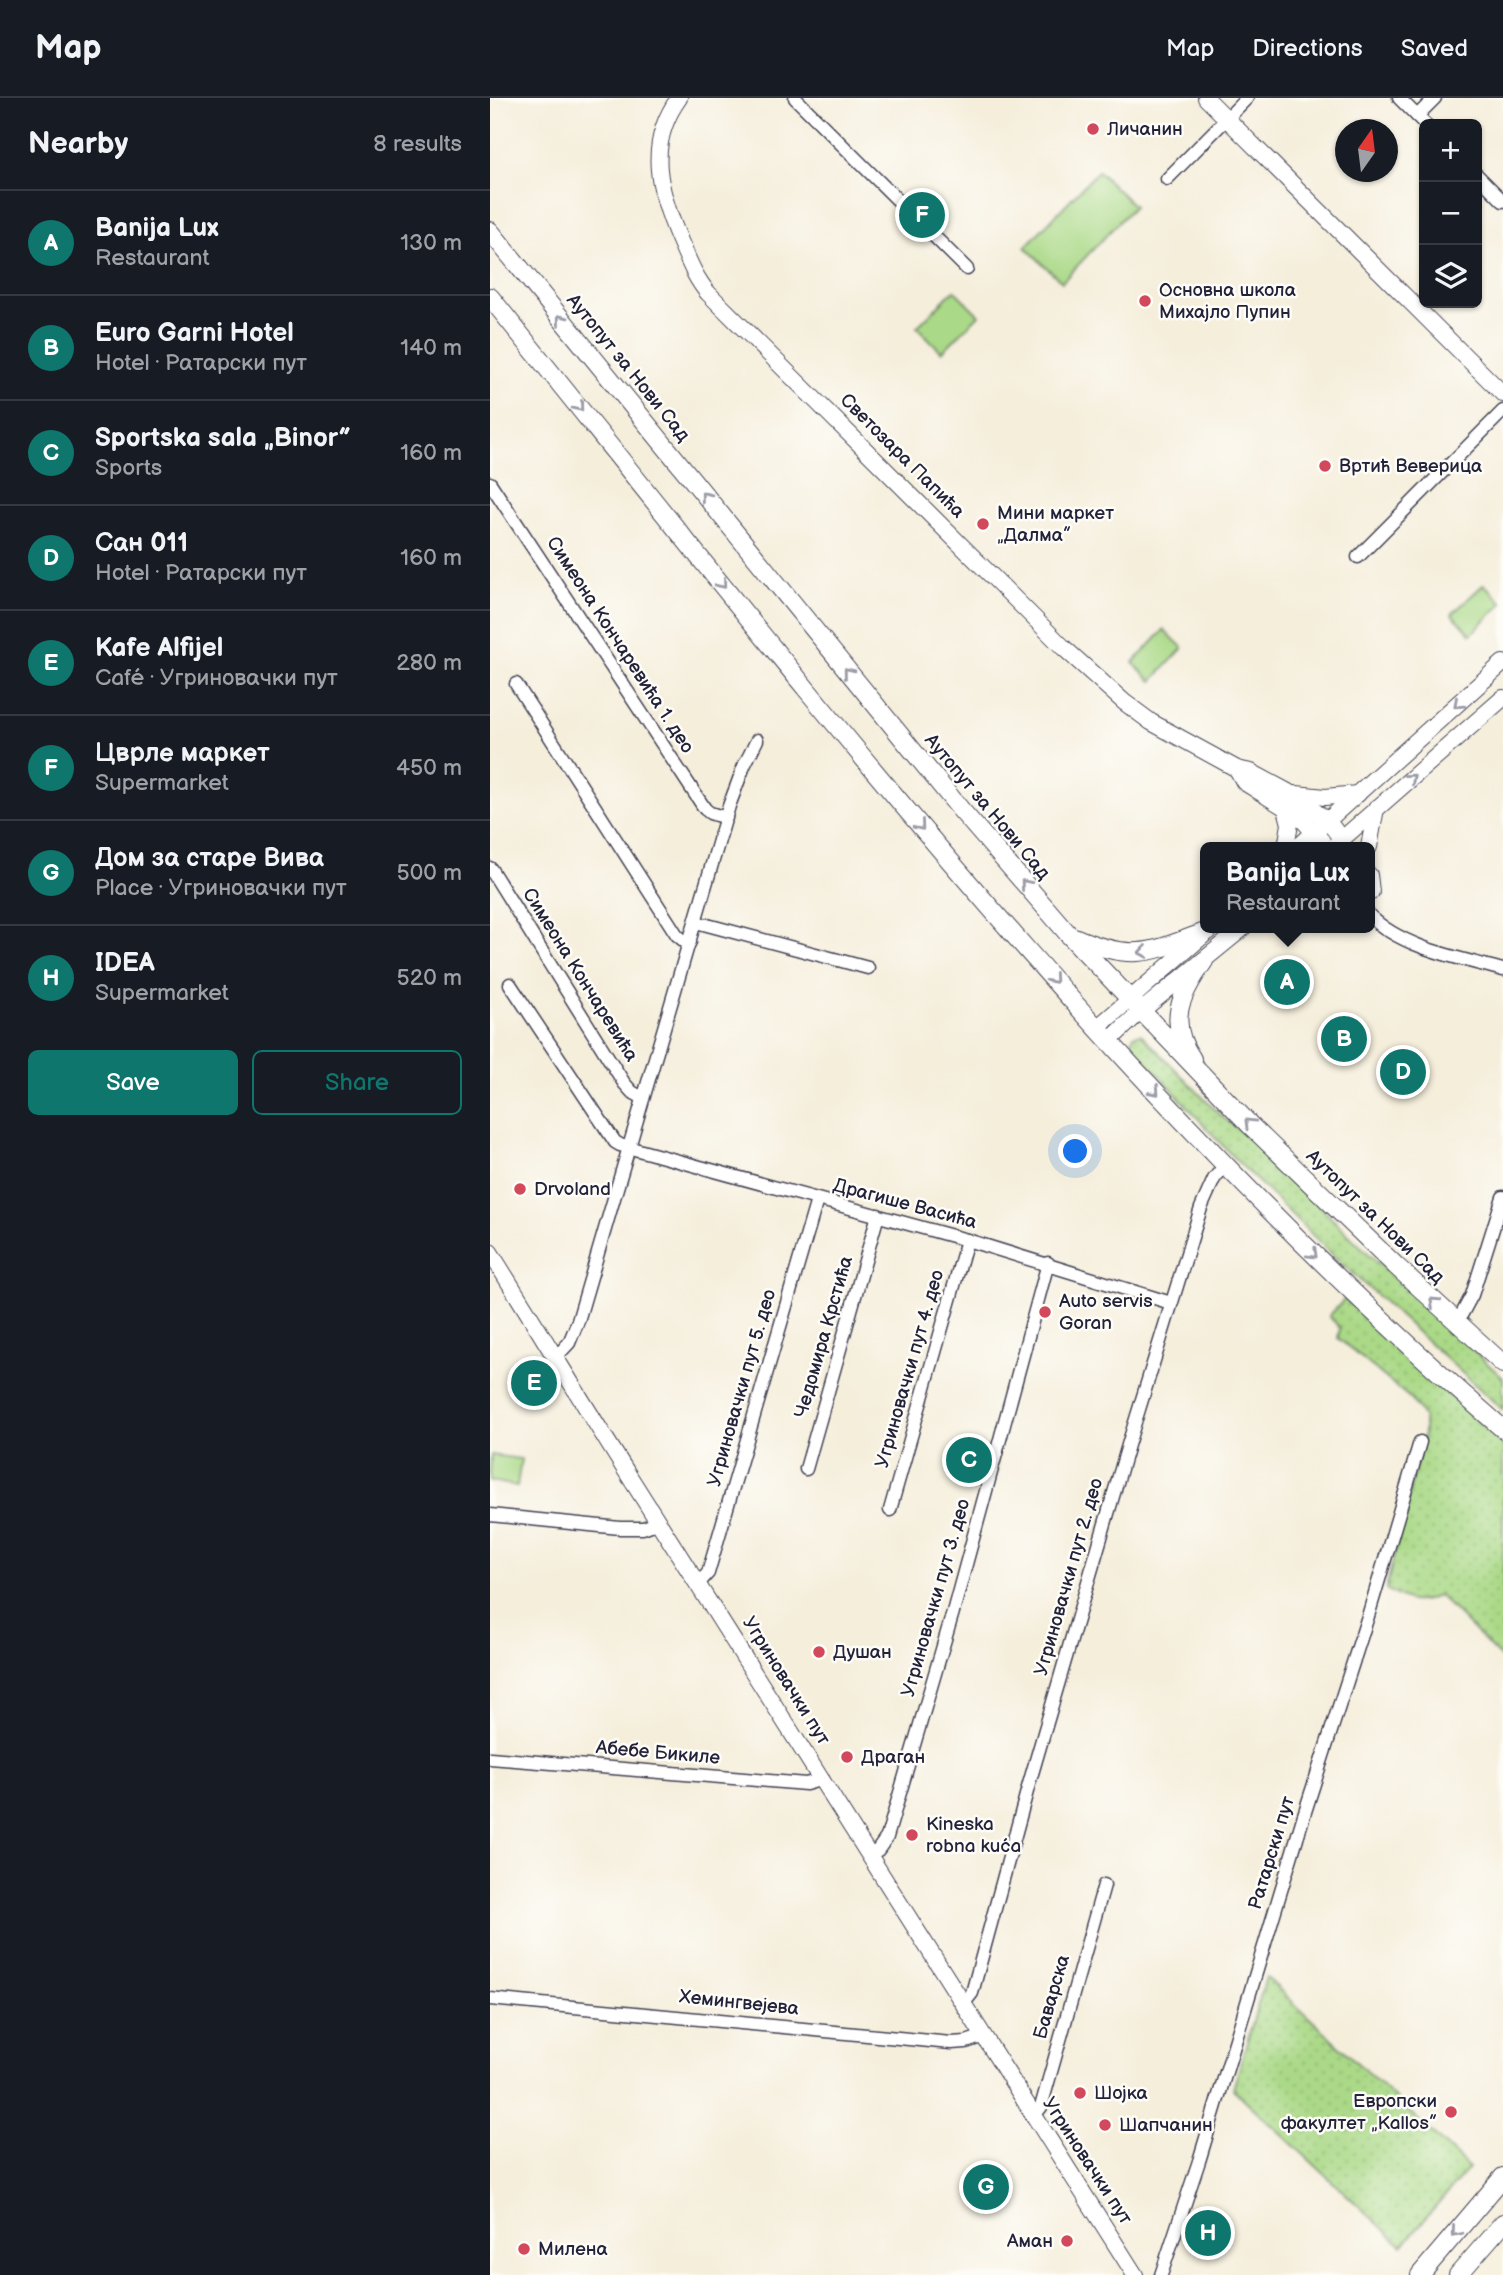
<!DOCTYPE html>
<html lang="en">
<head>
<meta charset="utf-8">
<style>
	:root { --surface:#171b24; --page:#20242c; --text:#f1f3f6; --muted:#9ea1a6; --line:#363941; --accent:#0f766e }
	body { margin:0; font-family:"Balsamiq Sans",sans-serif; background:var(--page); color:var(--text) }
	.controls { position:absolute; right:21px; top:21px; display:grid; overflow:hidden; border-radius:10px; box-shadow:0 2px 5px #0004 }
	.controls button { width:63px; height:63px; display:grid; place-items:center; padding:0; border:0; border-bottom:2px solid var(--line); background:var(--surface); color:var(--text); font:35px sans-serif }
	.compass { position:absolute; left:845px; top:21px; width:63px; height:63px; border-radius:50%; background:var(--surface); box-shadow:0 2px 5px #0004; rotate:14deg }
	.you { position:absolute; left:586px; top:1054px; width:24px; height:24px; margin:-18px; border:5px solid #fff; border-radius:50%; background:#1a73e8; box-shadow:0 0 0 10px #1a73e833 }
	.badge { display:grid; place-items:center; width:46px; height:46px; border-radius:50%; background:var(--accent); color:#fff; font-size:23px; font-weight:700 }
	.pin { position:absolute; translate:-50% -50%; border:4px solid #fff; box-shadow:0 2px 7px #0006 }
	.popup { position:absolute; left:710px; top:744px; width:175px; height:91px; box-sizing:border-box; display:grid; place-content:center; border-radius:10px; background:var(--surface); filter:drop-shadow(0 2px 5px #0005); font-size:23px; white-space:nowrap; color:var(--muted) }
	.popup b { font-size:26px; color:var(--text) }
	.popup::after { content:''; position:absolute; left:50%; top:100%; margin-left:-14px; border:14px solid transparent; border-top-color:var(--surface) }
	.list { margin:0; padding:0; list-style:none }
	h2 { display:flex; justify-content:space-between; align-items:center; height:91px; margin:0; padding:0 28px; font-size:30px }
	h2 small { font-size:23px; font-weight:400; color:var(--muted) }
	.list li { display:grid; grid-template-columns:46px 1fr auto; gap:21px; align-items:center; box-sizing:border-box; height:105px; padding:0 28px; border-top:2px solid var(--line) }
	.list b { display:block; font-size:26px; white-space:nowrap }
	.list p { margin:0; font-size:23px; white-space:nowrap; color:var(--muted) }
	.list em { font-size:23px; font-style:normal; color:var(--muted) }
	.actions { display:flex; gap:14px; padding:21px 28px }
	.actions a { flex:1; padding:16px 0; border:2px solid var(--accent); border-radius:10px; text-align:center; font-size:24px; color:var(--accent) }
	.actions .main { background:var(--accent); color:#fff }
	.icon { flex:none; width:38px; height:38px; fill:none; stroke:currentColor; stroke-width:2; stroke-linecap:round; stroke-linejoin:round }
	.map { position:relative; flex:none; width:1013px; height:2177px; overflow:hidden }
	header { display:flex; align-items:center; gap:42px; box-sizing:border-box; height:98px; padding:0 35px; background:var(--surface); border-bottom:2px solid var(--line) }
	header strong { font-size:33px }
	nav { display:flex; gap:38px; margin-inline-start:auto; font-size:24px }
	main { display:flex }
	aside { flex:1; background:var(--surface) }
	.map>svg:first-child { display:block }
	.grass { fill:url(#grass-dots); stroke:#667e61; stroke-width:2 }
	.garden { fill:#aad987; stroke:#667e61; stroke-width:2 }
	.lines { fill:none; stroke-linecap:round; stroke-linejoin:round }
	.street-casing { stroke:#424153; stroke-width:15 }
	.secondary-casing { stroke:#424153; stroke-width:18 }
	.primary-casing { stroke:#424153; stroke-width:20 }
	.street { stroke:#fff; stroke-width:12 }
	.secondary { stroke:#fff; stroke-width:16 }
	.primary { stroke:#fff; stroke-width:18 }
	.oneway { stroke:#9c9ca7 }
	.poi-dot { fill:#d1495b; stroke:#fdfcf7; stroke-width:2.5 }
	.labels { text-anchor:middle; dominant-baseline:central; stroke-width:5; stroke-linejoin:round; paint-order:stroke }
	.poi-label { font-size:19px; fill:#22223b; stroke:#fdfcf7; text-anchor:start }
	.street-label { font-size:19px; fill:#22223b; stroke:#fdfcf7 }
</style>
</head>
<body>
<header>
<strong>Map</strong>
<nav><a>Map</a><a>Directions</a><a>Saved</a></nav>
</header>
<main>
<aside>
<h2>Nearby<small>8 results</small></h2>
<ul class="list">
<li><span class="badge">A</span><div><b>Banija Lux</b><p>Restaurant</p></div><em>130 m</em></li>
<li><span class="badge">B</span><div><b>Euro Garni Hotel</b><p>Hotel · Ратарски пут</p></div><em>140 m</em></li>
<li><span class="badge">C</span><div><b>Sportska sala „Binor”</b><p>Sports</p></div><em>160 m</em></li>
<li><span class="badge">D</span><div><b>Сан 011</b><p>Hotel · Ратарски пут</p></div><em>160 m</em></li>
<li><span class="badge">E</span><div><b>Kafe Alfijel</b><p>Café · Угриновачки пут</p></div><em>280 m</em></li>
<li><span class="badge">F</span><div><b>Цврле маркет</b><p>Supermarket</p></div><em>450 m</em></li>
<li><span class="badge">G</span><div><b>Дом за старе Вива</b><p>Place · Угриновачки пут</p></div><em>500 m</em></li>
<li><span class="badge">H</span><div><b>IDEA</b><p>Supermarket</p></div><em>520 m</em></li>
</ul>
<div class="actions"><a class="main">Save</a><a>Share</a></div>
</aside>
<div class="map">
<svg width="1013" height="2177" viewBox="0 0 1013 2177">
	<defs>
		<pattern id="grass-dots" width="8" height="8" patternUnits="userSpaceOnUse" patternTransform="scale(1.75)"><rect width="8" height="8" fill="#aad987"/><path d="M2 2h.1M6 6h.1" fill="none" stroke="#92ba75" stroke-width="1.8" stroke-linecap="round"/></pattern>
	</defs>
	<rect width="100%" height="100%" fill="#fdfcf7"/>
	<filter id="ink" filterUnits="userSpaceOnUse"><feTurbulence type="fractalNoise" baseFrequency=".0143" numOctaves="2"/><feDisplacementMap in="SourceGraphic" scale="14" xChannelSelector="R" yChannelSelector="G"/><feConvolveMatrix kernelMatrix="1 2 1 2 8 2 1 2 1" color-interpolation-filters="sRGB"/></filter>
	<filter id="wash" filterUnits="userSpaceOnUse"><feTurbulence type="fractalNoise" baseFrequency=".00686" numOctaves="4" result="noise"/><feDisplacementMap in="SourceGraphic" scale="28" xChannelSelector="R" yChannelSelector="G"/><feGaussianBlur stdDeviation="1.57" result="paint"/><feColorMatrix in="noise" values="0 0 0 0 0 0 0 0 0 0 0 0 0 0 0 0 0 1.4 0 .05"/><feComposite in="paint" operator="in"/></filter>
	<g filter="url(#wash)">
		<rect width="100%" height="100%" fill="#f5eedb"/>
		<g class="grass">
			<path d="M651,936L730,1017L764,1044L866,1144L1013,1280V1312L850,1164L745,1061L644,950C641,945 641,942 644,937Z"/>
			<path d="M855,1201L1013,1347V1562L949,1497C926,1508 916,1504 896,1491L934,1334V1320L921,1301L848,1240L850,1230L839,1218Z"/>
			<polygon points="776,1879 979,2070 912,2148 743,1991"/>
		</g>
		<g class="garden">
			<polygon points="608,73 644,108 572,184 535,149"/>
			<polygon points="464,192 489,217 452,254 427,229"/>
			<polygon points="994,486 1013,505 981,536 962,516"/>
			<polygon points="674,532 693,550 662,583 643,565"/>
			<polygon points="1,1357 31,1361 27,1388 0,1383"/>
		</g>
	</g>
	<g filter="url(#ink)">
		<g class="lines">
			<defs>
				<g id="street">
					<polyline points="305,0 477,171"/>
					<polyline points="909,0 935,26"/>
					<polyline points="927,18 945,0"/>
					<polyline points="987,77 1013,103"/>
					<polyline points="677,81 757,0"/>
					<polyline points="0,385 215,711 220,715 236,720"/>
					<polyline points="868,459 1013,313"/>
					<polyline points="26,586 187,837 193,842 200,844"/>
					<polyline points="0,770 134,985 142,994 153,1000"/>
					<path d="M879,817C911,850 970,860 1013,872"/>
					<polyline points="206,824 378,870"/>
					<polyline points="20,886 125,1044 130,1047 477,1142 681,1205"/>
					<polyline points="967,1225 982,1197 1013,1099"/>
					<polyline points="66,1259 79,1245 88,1223 239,708 254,668 267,642"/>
					<polyline points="316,1371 388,1117"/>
					<polyline points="400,1412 477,1142"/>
					<polyline points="0,1417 130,1430 153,1430 169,1424"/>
					<polyline points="209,1485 218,1475 327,1102"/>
					<polyline points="0,1660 316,1686 333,1681"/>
					<polyline points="380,1757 388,1752 397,1739 463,1514 558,1165"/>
					<polyline points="0,1901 461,1945 476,1944 494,1938"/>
					<polyline points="474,1905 482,1895 539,1686 638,1347 711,1110 724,1081 734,1068"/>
					<polyline points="543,2019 551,2009 614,1787"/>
					<polyline points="671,2177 709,2063 813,1720 879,1515 930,1344"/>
				</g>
				<g id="secondary">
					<path d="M189,0C155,47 169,94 190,143C198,161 205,180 218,195L574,550L634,604L661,624L747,671L761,674L800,695L838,723L852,742"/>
					<polyline points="716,0 1013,296"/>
					<polyline points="747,671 754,684 810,719 832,743"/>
					<polyline points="806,696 835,699 868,696"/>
					<polyline points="795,707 800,726 796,749"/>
					<polyline points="808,749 1013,565"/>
					<polyline points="843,749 1013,600"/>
					<polyline points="879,749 886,710"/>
					<polyline points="879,777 881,794"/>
					<polyline points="607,930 716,835"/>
					<polyline points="619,943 650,914 753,830"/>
					<path d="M0,1154C48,1230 93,1306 141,1381C310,1646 477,1912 645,2177"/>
				</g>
				<g id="primary">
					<polyline points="0,133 471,712 580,838 760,1027 906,1168 1013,1266"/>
					<path d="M0,199C318,593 629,999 1013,1331"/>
					<path d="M584,839C644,865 661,854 718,833"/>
					<path d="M702,961C676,923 691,896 714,863"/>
					<polyline points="930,2177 1013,2079"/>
					<polyline points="968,2177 1013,2125"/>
				</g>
			</defs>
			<use href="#street" class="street-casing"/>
			<use href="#secondary" class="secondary-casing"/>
			<use href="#primary" class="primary-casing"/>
			<use href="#street" class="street"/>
			<use href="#secondary" class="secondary"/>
			<use href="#primary" class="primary"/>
		</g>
		<defs><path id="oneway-chevron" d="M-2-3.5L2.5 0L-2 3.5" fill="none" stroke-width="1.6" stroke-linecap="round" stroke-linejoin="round" transform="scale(1.75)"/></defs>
		<g class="oneway">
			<use href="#oneway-chevron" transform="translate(71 221) rotate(-129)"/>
			<use href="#oneway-chevron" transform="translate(89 309) rotate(51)"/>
			<use href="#oneway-chevron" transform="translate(215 398) rotate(-129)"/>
			<use href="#oneway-chevron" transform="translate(232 486) rotate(51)"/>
			<use href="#oneway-chevron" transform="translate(358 574) rotate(-129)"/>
			<use href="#oneway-chevron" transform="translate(968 606) rotate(138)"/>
			<use href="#oneway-chevron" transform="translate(921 680) rotate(-41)"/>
			<use href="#oneway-chevron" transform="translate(430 728) rotate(50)"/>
			<use href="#oneway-chevron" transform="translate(535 786) rotate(-131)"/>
			<use href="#oneway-chevron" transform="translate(653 854) rotate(171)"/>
			<use href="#oneway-chevron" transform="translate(563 881) rotate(49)"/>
			<use href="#oneway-chevron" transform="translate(665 993) rotate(48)"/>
			<use href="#oneway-chevron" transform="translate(759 1025) rotate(-135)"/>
			<use href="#oneway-chevron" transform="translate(823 1156) rotate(44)"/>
			<use href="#oneway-chevron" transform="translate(944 1204) rotate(-137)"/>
			<use href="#oneway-chevron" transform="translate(966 2134) rotate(130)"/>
		</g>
	</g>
	<g class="poi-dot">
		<circle cx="603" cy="31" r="7"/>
		<circle cx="655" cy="203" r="7"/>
		<circle cx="835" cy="368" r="7"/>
		<circle cx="493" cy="426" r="7"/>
		<circle cx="30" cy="1091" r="7"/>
		<circle cx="555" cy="1214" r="7"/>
		<circle cx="329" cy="1554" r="7"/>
		<circle cx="357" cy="1659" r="7"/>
		<circle cx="422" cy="1737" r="7"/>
		<circle cx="590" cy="1995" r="7"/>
		<circle cx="961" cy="2014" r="7"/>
		<circle cx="615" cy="2027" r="7"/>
		<circle cx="577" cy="2143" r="7"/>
		<circle cx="34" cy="2151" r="7"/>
	</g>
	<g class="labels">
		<g class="poi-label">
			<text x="617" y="31">Личанин</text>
			<text x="669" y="192">Основна школа<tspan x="669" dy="22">Михајло Пупин</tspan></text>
			<text x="849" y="368">Вртић Веверица</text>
			<text x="507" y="415">Мини маркет<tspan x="507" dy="22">„Далма”</tspan></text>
			<text x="44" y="1091">Drvoland</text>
			<text x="569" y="1203">Auto servis<tspan x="569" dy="22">Goran</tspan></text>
			<text x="343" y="1554">Душан</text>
			<text x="371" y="1659">Драган</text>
			<text x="436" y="1726">Kineska<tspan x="436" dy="22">robna kuća</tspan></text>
			<text x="604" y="1995">Шојка</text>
			<text x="947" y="2003" text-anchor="end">Европски<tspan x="947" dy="22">факултет „Kallos”</tspan></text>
			<text x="629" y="2027">Шапчанин</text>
			<text x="563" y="2143" text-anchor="end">Аман</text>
			<text x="48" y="2151">Милена</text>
		</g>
		<g class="street-label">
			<text transform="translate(138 270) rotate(51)">Аутопут за Нови Сад</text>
			<text transform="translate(412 358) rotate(45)">Светозара Папића</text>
			<text transform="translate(130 547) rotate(57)">Симеона Кончаревића 1. део</text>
			<text transform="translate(497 709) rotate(50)">Аутопут за Нови Сад</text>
			<text transform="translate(90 877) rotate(58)">Симеона Кончаревића</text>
			<text transform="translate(415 1106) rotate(15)">Драгише Васића</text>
			<text transform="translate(885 1119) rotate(44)">Аутопут за Нови Сад</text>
			<text transform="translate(334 1239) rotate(-74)">Чедомира Крстића</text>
			<text transform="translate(420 1271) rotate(-74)">Угриновачки пут 4. део</text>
			<text transform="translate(252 1290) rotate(-74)">Угриновачки пут 5. део</text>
			<text transform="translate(579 1479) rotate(-74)">Угриновачки пут 2. део</text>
			<text transform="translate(446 1500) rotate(-74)">Угриновачки пут 3. део</text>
			<text transform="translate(296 1583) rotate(58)">Угриновачки пут</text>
			<text transform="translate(168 1655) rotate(5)">Абебе Бикиле</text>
			<text transform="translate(782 1755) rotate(-73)">Ратарски пут</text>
			<text transform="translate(562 1899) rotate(-74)">Баварска</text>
			<text transform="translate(249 1905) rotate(6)">Хемингвејева</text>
			<text transform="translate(597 2063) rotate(57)">Угриновачки пут</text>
		</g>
	</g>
</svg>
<div class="controls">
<button>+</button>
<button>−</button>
<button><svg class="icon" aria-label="layers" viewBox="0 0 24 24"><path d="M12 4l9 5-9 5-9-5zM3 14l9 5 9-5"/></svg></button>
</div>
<svg class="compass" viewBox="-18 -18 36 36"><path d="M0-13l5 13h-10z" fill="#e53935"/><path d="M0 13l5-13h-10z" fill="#9ea1a6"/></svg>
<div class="you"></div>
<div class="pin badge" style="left:797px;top:884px">A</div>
<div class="popup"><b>Banija Lux</b>Restaurant</div>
<div class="pin badge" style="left:854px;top:941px">B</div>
<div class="pin badge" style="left:479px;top:1362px">C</div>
<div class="pin badge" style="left:913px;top:974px">D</div>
<div class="pin badge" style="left:44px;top:1285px">E</div>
<div class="pin badge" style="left:432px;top:117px">F</div>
<div class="pin badge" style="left:496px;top:2089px">G</div>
<div class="pin badge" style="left:718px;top:2135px">H</div>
</div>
</main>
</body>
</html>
